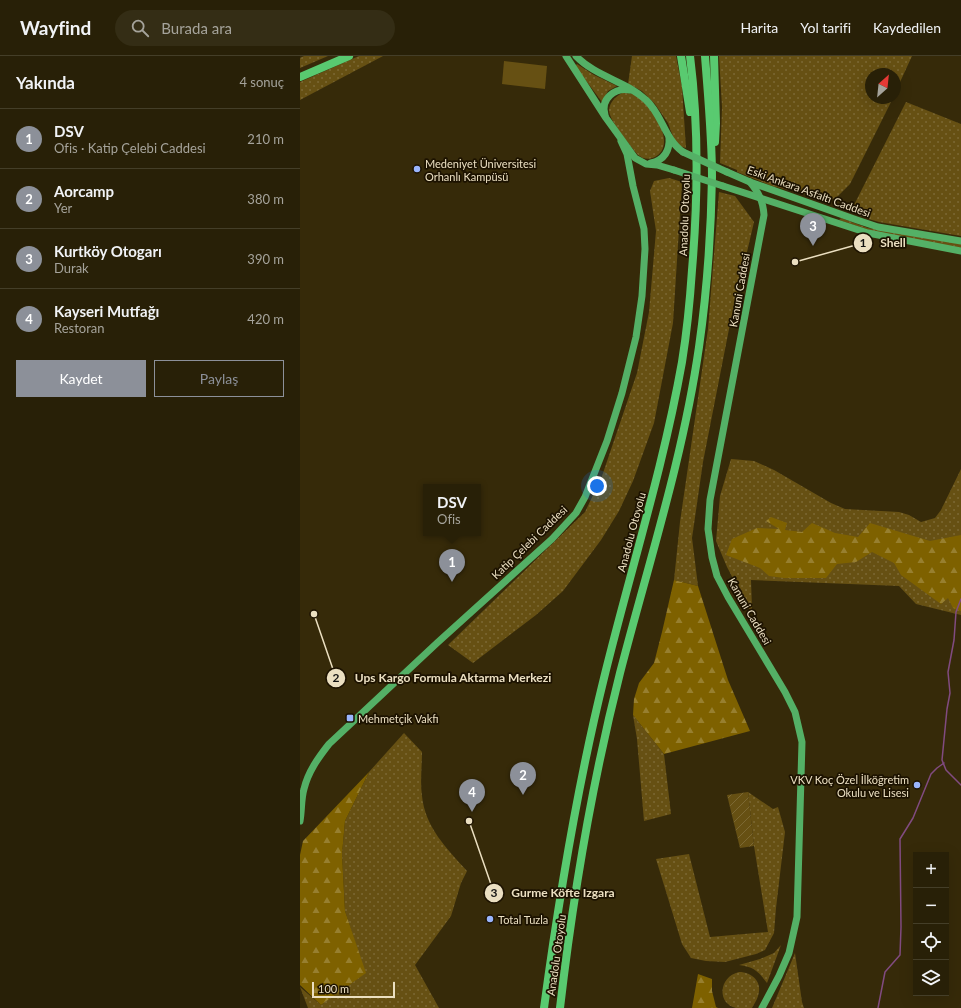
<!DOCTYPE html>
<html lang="tr">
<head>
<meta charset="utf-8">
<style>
	:root { --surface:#282007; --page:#342d15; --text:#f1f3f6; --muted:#a5a39b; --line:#443e28; --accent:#8c9099 }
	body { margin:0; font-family:Lato,sans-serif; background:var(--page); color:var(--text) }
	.controls { position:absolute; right:12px; bottom:12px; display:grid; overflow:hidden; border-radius:0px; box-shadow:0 4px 16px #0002 }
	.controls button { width:36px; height:36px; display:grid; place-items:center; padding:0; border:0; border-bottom:1px solid var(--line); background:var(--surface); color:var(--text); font:20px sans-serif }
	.compass { position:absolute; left:565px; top:12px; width:36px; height:36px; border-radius:50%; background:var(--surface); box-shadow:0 4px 16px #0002; rotate:27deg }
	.scale { position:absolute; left:12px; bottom:10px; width:83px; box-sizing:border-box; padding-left:4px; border:2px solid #ebdfc1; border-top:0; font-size:11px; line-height:14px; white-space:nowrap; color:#ebdfc1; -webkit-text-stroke:3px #1c1200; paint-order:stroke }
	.you { position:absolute; left:297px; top:430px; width:14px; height:14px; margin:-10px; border:3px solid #fff; border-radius:50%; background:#1a73e8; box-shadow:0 0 0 6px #1a73e833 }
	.badge { display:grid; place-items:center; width:26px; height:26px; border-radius:50%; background:var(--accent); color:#fff; font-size:13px; font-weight:700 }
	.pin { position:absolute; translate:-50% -33px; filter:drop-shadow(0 1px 2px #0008) }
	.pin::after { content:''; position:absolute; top:21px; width:14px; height:12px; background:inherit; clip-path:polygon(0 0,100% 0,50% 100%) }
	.popup { position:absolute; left:123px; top:428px; width:58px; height:52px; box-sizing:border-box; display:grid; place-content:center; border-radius:0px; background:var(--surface); filter:drop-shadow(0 1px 3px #0005); font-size:13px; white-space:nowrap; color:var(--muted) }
	.popup b { font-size:15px; color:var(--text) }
	.popup::after { content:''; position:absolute; left:50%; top:100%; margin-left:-8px; border:8px solid transparent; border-top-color:var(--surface) }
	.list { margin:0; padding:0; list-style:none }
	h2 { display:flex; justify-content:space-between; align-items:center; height:52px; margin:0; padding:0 16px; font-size:17px }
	h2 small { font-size:13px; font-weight:400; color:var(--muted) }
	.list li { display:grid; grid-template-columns:26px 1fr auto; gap:12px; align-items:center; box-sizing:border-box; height:60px; padding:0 16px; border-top:1px solid var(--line) }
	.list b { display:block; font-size:15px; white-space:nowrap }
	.list p { margin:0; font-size:13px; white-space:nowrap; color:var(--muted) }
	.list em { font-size:13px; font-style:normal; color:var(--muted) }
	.actions { display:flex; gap:8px; padding:12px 16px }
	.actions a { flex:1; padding:9px 0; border:1px solid var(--accent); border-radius:0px; text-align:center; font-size:14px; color:var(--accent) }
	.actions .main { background:var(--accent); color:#fff }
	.icon { flex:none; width:22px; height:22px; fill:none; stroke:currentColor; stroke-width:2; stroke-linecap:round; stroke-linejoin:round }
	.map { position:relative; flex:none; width:661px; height:952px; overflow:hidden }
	header { display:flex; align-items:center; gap:24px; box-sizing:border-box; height:56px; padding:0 20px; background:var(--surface); border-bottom:1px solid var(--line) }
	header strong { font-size:19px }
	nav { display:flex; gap:22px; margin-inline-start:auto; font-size:14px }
	.search { width:280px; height:36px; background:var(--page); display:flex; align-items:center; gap:10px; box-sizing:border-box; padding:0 14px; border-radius:22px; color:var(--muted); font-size:15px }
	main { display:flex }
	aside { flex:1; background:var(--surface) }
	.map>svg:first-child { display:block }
	.grass { fill:url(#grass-dots) }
	.forest { fill:url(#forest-firs) }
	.garden { fill:url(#garden-furrows) }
	.pitch { fill:#665013 }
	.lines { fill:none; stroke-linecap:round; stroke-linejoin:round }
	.stream { stroke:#814b80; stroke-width:1.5 }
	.major { stroke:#54b066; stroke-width:7 }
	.highway { stroke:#59ca70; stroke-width:8 }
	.major-bridge { stroke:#54b066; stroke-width:7 }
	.poi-dot { fill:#9ab5fd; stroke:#1c1200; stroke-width:1.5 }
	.labels { text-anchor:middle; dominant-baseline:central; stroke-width:3.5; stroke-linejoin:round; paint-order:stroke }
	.poi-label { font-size:11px; fill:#ebdfc1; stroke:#1c1200; text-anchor:start }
	.street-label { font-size:11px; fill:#ebdfc1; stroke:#1c1200 }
	.leader { fill:none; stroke:#ebdfc1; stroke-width:1.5 }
	.callout-dot { fill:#ebdfc1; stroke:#1c1200; stroke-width:1.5 }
	.mark-label { font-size:12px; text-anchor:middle; font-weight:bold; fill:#111 }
	.callout-label { font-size:12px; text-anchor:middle; font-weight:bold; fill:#ebdfc1; stroke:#1c1200; stroke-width:3.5; stroke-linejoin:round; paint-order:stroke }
</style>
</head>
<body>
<header>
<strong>Wayfind</strong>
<div class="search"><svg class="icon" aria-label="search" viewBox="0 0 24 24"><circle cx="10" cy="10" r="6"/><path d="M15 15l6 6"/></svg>Burada ara</div>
<nav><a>Harita</a><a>Yol tarifi</a><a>Kaydedilen</a></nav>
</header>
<main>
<aside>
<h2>Yakında<small>4 sonuç</small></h2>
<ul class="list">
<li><span class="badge">1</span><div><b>DSV</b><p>Ofis · Katip Çelebi Caddesi</p></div><em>210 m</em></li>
<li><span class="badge">2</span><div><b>Aorcamp</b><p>Yer</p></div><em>380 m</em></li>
<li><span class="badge">3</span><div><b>Kurtköy Otogarı</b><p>Durak</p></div><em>390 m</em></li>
<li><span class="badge">4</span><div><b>Kayseri Mutfağı</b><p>Restoran</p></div><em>420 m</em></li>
</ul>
<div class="actions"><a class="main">Kaydet</a><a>Paylaş</a></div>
</aside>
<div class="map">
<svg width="661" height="952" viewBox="0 0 661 952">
	<defs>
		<pattern id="grass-dots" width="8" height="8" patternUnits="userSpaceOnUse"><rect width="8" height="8" fill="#665013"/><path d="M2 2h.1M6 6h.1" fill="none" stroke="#7c6934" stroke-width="1.8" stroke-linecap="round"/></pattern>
		<pattern id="forest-firs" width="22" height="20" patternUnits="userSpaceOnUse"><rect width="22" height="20" fill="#7e6100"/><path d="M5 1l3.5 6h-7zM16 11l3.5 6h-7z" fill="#977f2f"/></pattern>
		<pattern id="garden-furrows" width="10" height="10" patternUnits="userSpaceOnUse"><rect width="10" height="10" fill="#665013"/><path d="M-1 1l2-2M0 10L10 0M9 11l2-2" fill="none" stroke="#7c6934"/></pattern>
	</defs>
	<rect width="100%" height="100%" fill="#362a09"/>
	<g class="grass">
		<polygon points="4,0 28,0 0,12 0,2"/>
		<polygon points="59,0 83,0 0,44 0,26"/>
		<polygon points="332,0 376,0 382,31 386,92 379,90 375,86 368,67 355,48 342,35 328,28"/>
		<polygon points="419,0 612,0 595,37 595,18 571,18 571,42 593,42 550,128 536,142 529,144 472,130 437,116 437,114 420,107 422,51"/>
		<polygon points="277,8 294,19 317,30 308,35 302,46 275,10"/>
		<path d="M322,37C326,37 330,37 334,38C350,45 379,89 355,101C349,104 343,103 338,99C331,90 309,65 309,54C310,46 315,41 322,37Z"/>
		<polygon points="606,46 661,68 661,180 579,166 565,162 556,158 553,151"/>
		<polygon points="369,122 382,126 373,267 354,367 333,425 319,455 301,484 263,535 236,559 173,607 148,589 285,456 302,420 337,317 349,256 356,175 350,135 354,125"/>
		<polygon points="419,136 435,140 454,166 429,273 403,406 392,482 398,530 374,524 380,466 408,273"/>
		<polygon points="541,162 568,172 661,188 661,192 578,177 539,164"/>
		<polygon points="431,403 454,405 474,414 531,447 545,453 599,456 609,459 621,466 635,462 641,454 661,413 661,559 616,548 599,530 451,524 452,553 449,553 427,511 416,485 420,440"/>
		<polygon points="333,659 364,698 371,758 344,765 337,683"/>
		<path d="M104,677L122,696C122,710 120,726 122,740C125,771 147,793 167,815L161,827L151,860L115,909L139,952H8L0,931L21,949L65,917L45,855L42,798L45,765L69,716Z"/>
		<polygon points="448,736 473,753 478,751 485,776 476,852 474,877 465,894 456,898 425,906 406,905 391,902 382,888 356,803 389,798 410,881 468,876 454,790"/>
		<path d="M481,889L467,927C458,915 454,911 439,909L460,903L474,897Z"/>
		<polygon points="495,897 502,946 504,952 472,952"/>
		<path d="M439,916C452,916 463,926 458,940C457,944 454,948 452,952C447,952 441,952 436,952C417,948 418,921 439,916Z"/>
	</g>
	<g class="forest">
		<polygon points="471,461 487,467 485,474 502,476 512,467 535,477 558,481 570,467 630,485 661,479 661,555 653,552 648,542 641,548 601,519 594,507 572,496 556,506 537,508 526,522 484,522 469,520 460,512 426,499 432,483 457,472 479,473 466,465"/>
		<polygon points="374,524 398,530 428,624 450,675 364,698 333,659 334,643 339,627 354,607 362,576"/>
		<polygon points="69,716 45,765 42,798 45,855 66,917 21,949 0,929 0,799 3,785"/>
		<polygon points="398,918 412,923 412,935 416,951 418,952 392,952"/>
	</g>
	<polygon class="garden" points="448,736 454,790 440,792 427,739"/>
	<polygon class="pitch" points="204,5 247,10 245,33 202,28"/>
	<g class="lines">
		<g class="stream">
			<polyline points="661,543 656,556 654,584 648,616 650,637 647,653 642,704 646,714 661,729"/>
			<polyline points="578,952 585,916 600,899 601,871 600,783 613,762 631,718 637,712 644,707"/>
		</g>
		<g class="major">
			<polyline points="266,0 306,62 335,102 346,108 357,109 374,114"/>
			<path d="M276,0C296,21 326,25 346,44C362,58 365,84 383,96"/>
			<path d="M305,59C300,43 315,31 330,34"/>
			<path d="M351,107C364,104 370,95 369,81"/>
			<polyline points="427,116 450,126 557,164 578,171 661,185"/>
			<path d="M450,126C459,137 463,145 464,159L410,444L408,473L412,501L417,520L428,541L485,636L495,656L502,686L497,861L489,897L479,920L462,952"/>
			<polyline points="423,130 568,177 661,195"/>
			<path d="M0,765C2,754 1,743 4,733C8,716 18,702 29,688L137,587L252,483L276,457L285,441L307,385L322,337L336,281L342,240L345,193L344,173L333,130L327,98L321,85"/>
		</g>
		<g class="highway">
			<polyline points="381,0 390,56"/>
			<polyline points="414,0 416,67 415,86"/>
			<polyline points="0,21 49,0"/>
			<path d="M244,952C259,841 277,731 304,622C330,516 363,413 382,306C387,275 390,244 392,214C398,143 399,71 390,0"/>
			<path d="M260,952C273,840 292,727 320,617C348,509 383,402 399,291C407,235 411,178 412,121C412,81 408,40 405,0"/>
		</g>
		<g class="major-bridge">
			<polyline points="383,96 427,116"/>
			<polyline points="374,114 423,130"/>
		</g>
	</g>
	<g class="poi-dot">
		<circle cx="117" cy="113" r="4"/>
		<rect x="46" y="658" width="8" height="8" rx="2"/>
		<circle cx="617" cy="729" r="4"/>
		<circle cx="190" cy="863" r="4"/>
	</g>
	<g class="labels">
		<g class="poi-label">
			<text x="125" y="107">Medeniyet Üniversitesi<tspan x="125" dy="13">Orhanlı Kampüsü</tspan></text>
			<text x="58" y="662">Mehmetçik Vakfı</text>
			<text x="609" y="723" text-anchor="end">VKV Koç Özel İlköğretim<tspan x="609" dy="13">Okulu ve Lisesi</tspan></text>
			<text x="198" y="863">Total Tuzla</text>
		</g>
		<g class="street-label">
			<text transform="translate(509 135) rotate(20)">Eski Ankara Asfaltı Caddesi</text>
			<text transform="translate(384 159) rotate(-88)">Anadolu Otoyolu</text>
			<text transform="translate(439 234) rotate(-80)">Kanuni Caddesi</text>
			<text transform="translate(331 476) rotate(-75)">Anadolu Otoyolu</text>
			<text transform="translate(229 486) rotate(-44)">Katip Çelebi Caddesi</text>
			<text transform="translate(450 555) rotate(60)">Kanuni Caddesi</text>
			<text transform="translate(256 899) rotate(-82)">Anadolu Otoyolu</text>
		</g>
	</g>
	<path class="leader" d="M495 206L563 187M14 558L36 622M169 765L194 837"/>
	<g class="callout-dot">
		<circle cx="495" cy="206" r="4"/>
		<circle cx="14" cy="558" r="4"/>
		<circle cx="169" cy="765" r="4"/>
		<circle cx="563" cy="187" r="10"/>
		<circle cx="36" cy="622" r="10"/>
		<circle cx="194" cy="837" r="10"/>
	</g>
	<g class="mark-label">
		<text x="563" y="191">1</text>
		<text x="36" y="626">2</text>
		<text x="194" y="841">3</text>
	</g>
	<g class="callout-label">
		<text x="593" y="191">Shell</text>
		<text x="153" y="626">Ups Kargo Formula Aktarma Merkezi</text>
		<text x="263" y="841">Gurme Köfte Izgara</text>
	</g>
</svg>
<div class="controls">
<button>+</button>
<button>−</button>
<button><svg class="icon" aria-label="locate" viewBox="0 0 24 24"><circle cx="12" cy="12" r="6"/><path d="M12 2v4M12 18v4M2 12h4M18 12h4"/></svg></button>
<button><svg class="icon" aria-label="layers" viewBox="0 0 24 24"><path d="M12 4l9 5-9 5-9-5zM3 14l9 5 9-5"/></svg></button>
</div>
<svg class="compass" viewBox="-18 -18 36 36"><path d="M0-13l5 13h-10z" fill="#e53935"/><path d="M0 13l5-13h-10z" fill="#a5a39b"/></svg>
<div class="scale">100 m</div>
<div class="you"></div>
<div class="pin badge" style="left:152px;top:526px">1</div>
<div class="popup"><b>DSV</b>Ofis</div>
<div class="pin badge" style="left:223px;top:739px">2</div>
<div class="pin badge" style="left:513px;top:190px">3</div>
<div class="pin badge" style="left:172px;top:756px">4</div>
</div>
</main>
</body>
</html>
